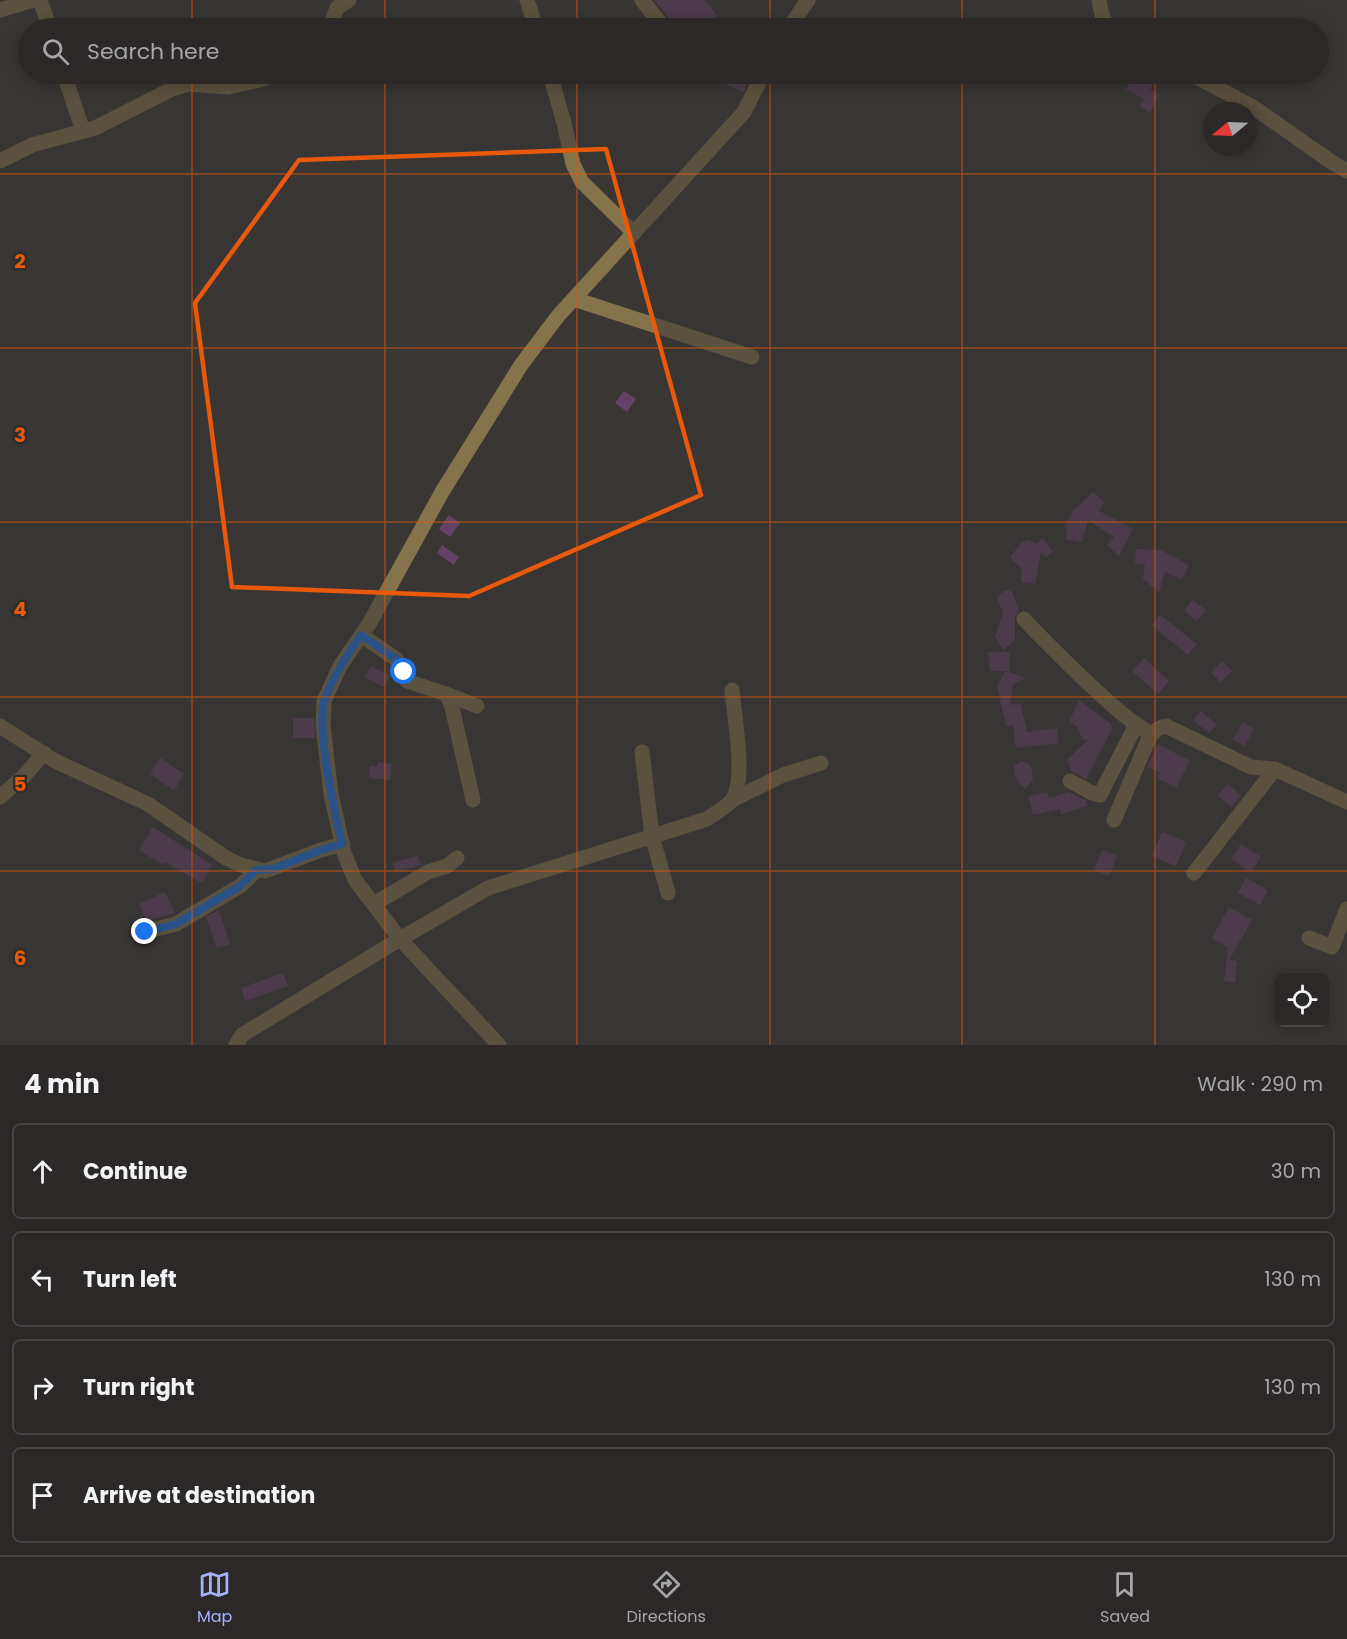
<!DOCTYPE html>
<html lang="en">
<head>
<meta charset="utf-8">
<style>
	:root { --surface:#2b2827; --page:#33302f; --text:#f1f3f6; --muted:#a6a6a7; --line:#474444; --accent:#a4b2fc }
	body { margin:0; font-family:Poppins,sans-serif; background:var(--page); color:var(--text) }
	.controls { position:absolute; right:18px; bottom:18px; display:grid; overflow:hidden; border-radius:9px; box-shadow:0 3px 15px #0003 }
	.controls button { width:54px; height:54px; display:grid; place-items:center; padding:0; border:0; border-bottom:2px solid var(--line); background:var(--surface); color:var(--text); font:30px sans-serif }
	.compass { position:absolute; left:1203px; top:102px; width:54px; height:54px; border-radius:50%; background:var(--surface); box-shadow:0 3px 15px #0003; rotate:251deg }
	.stop { position:absolute; width:18px; height:18px; margin:-14px; border:4px solid #1a73e8; border-radius:50%; background:#fff }
	.stop.end { background:#1a73e8; border-color:#fff; box-shadow:0 2px 6px #0008 }
	.list { margin:0; padding:0; list-style:none }
	h2 { display:flex; justify-content:space-between; align-items:center; height:78px; margin:0; padding:0 24px; font-size:26px }
	h2 small { font-size:20px; font-weight:400; color:var(--muted) }
	.list li { display:grid; grid-template-columns:39px 1fr auto; gap:18px; align-items:center; box-sizing:border-box; height:96px; margin:0 12px 12px; padding:0 12px; border:2px solid var(--line); border-radius:9px }
	.list b { display:block; font-size:22px; white-space:nowrap }
	.list em { font-size:20px; font-style:normal; color:var(--muted) }
	.icon { flex:none; width:33px; height:33px; fill:none; stroke:currentColor; stroke-width:2; stroke-linecap:round; stroke-linejoin:round }
	.map { position:relative; flex:none; width:1347px; height:1045px; overflow:hidden }
	.search { position:absolute; background:var(--surface); box-shadow:0 3px 15px #0003; left:18px; right:18px; top:18px; height:66px; display:flex; align-items:center; gap:15px; box-sizing:border-box; padding:0 21px; border-radius:33px; color:var(--muted); font-size:22px }
	.sheet { height:510px; background:var(--surface) }
	nav { display:flex; justify-content:space-around; align-items:center; box-sizing:border-box; height:84px; border-top:2px solid var(--line); background:var(--surface); font-size:16px; color:var(--muted) }
	nav a { display:grid; justify-items:center; gap:3px }
	nav .on { color:var(--accent) }
	.map>svg:first-child { display:block }
	.building { fill:#644266 }
	.lines { fill:none; stroke-linecap:round; stroke-linejoin:round }
	.minor { stroke:#84734b; stroke-width:15 }
	.route { stroke:#1a73e8; stroke-width:8 }
	.marked { fill:none; stroke:#e8590c; stroke-width:4.5; stroke-linejoin:round }
	.grid { fill:none; stroke:#e8590c; stroke-width:1.5; stroke-opacity:0.55 }
	.grid-label { font-size:20px; text-anchor:middle; font-weight:bold; fill:#e8590c; stroke:#2f2c2a; stroke-width:4.5; stroke-linejoin:round; paint-order:stroke }
</style>
</head>
<body>
<div class="map">
<svg width="1347" height="1045" viewBox="0 0 1347 1045">
	<rect width="100%" height="100%" fill="#393634"/>
	<g class="building">
		<polygon points="654,0 705,0 717,15 701,28 674,28 672,22"/>
		<polygon points="702,74 732,74 749,81 743,92"/>
		<polygon points="1140,74 1151,74 1157,77 1150,89 1159,95 1150,112 1140,106 1144,99 1126,89 1132,79 1136,81"/>
		<polygon points="624,391 636,399 627,412 615,403"/>
		<polygon points="1093,492 1104,502 1099,511 1133,529 1119,556 1107,545 1114,537 1088,520 1082,542 1066,539 1067,522 1072,512"/>
		<polygon points="449,515 460,523 450,537 439,529"/>
		<polygon points="1043,538 1053,551 1046,557 1041,552 1035,584 1022,582 1021,568 1012,560 1011,556 1022,542 1029,540 1036,544"/>
		<polygon points="442,545 459,557 454,565 437,553"/>
		<polygon points="1136,549 1161,550 1189,565 1182,580 1165,572 1159,592 1143,579 1145,564 1135,564"/>
		<polygon points="1005,591 1011,591 1014,596 1019,611 1015,617 1015,640 1003,650 995,636 1003,613 997,599 1000,594"/>
		<polygon points="1192,600 1206,610 1197,621 1184,611"/>
		<polygon points="1160,615 1197,644 1188,655 1152,626"/>
		<polygon points="988,652 1009,652 1010,671 990,671"/>
		<polygon points="1144,658 1169,681 1158,694 1132,671"/>
		<polygon points="1222,661 1232,671 1221,682 1211,673"/>
		<polygon points="371,666 390,676 384,687 365,677"/>
		<polygon points="1006,671 1026,678 1013,684 1010,705 1020,703 1027,732 1057,728 1059,743 1016,748 1013,725 1006,726 997,686"/>
		<polygon points="1079,700 1111,724 1112,729 1086,779 1071,771 1067,760 1089,739 1083,740 1077,726 1069,722"/>
		<polygon points="1201,711 1217,725 1209,733 1193,720"/>
		<polygon points="293,718 314,718 315,738 293,738"/>
		<polygon points="1243,722 1254,729 1244,746 1233,739"/>
		<polygon points="1158,744 1190,761 1176,788 1157,778 1160,773 1147,767"/>
		<polygon points="160,758 184,774 174,790 150,774"/>
		<polygon points="1021,761 1028,763 1032,769 1033,780 1025,789 1017,781 1015,774 1014,767"/>
		<polygon points="378,762 392,764 390,780 369,778 370,766 377,767"/>
		<polygon points="1228,784 1241,796 1231,807 1218,795"/>
		<polygon points="1047,792 1049,798 1069,792 1085,800 1087,806 1061,814 1060,809 1033,815 1028,796"/>
		<polygon points="153,827 212,865 202,883 165,862 163,865 139,850"/>
		<polygon points="1162,832 1186,842 1176,866 1152,856"/>
		<polygon points="1241,844 1261,857 1251,872 1231,859"/>
		<polygon points="1102,850 1117,856 1109,876 1094,870"/>
		<polygon points="418,856 421,865 395,872 393,862"/>
		<polygon points="1246,878 1268,890 1260,905 1238,893"/>
		<polygon points="165,892 175,913 147,921 139,904"/>
		<polygon points="1229,907 1252,920 1229,960 1237,961 1235,983 1224,981 1228,947 1212,938"/>
		<polygon points="219,910 230,944 217,948 206,917"/>
		<polygon points="283,973 288,986 245,1001 241,988"/>
	</g>
	<g class="lines">
		<g class="minor">
			<polyline points="40,0 50,28"/>
			<polyline points="527,0 536,28"/>
			<polyline points="642,0 664,28"/>
			<path d="M1099,0C1101,10 1102,22 1110,28"/>
			<polyline points="0,10 33,0"/>
			<polyline points="330,28 337,8 349,0"/>
			<polyline points="789,28 808,0"/>
			<polyline points="64,74 83,131"/>
			<polyline points="550,74 564,123 573,164 582,182 634,233"/>
			<polyline points="1191,74 1253,107 1330,161 1347,171"/>
			<polyline points="0,161 32,145 95,128 172,89 188,84 228,87 263,79 273,74"/>
			<polyline points="574,299 752,357"/>
			<path d="M1024,619C1045,642 1067,663 1090,685C1110,703 1128,721 1152,734"/>
			<polyline points="361,635 396,659 407,681 446,694 451,703 473,800"/>
			<polyline points="446,694 477,706"/>
			<polyline points="0,726 55,761 148,804 226,858 241,865 265,871 321,850 343,844"/>
			<polyline points="642,752 652,836 668,893"/>
			<polyline points="1275,769 1347,802"/>
			<polyline points="1070,781 1090,792 1100,795 1136,725"/>
			<polyline points="0,797 24,776 44,753"/>
			<polyline points="732,800 783,775 821,763"/>
			<path d="M1114,820L1149,738C1154,731 1157,728 1166,726L1251,767L1275,769L1194,873"/>
			<polyline points="374,904 428,872 447,866 457,858"/>
			<polyline points="145,932 176,924 240,886 257,870"/>
			<polyline points="1309,938 1332,947 1347,909"/>
			<path d="M236,1045L242,1035L400,939L488,888L707,819C715,813 727,807 733,799C746,778 734,715 732,690"/>
			<polyline points="499,1045 400,939 355,880 344,853 331,794 323,725 324,701 340,666 369,624 442,492 521,365 558,316 744,112 763,74"/>
		</g>
	</g>
	<g class="lines">
		<path class="route" d="M145,932L176,924L240,886L256,870L273,869L321,850L342,844C335,813 315,727 325,699C333,676 347,656 361,635L396,659L404,672"/>
	</g>
	<path d="M0 0H1347V1045H0ZM606,149L701,495L469,596L232,587L195,303L299,160Z" fill="#393634" fill-opacity=".55" fill-rule="evenodd"/>
	<path class="marked" d="M606,149L701,495L469,596L232,587L195,303L299,160Z"/>
	<path class="grid" d="M192,0V28M385,0V28M577,0V28M770,0V28M962,0V28M1155,0V28M192,74V1045M385,74V1045M577,74V1045M770,74V1045M962,74V1045M1155,74V1045M0,174H1347M0,348H1347M0,522H1347M0,697H1347M0,871H1347"/>
	<g class="grid-label">
		<text x="20" y="268">2</text>
		<text x="20" y="442">3</text>
		<text x="20" y="616">4</text>
		<text x="20" y="791">5</text>
		<text x="20" y="965">6</text>
	</g>
</svg>
<div class="controls">
<button><svg class="icon" aria-label="locate" viewBox="0 0 24 24"><circle cx="12" cy="12" r="6"/><path d="M12 2v4M12 18v4M2 12h4M18 12h4"/></svg></button>
</div>
<svg class="compass" viewBox="-18 -18 36 36"><path d="M0-13l5 13h-10z" fill="#e53935"/><path d="M0 13l5-13h-10z" fill="#a6a6a7"/></svg>
<div class="stop" style="left:404px;top:672px"></div>
<div class="stop end" style="left:145px;top:932px"></div>
<div class="search"><svg class="icon" aria-label="search" viewBox="0 0 24 24"><circle cx="10" cy="10" r="6"/><path d="M15 15l6 6"/></svg>Search here</div>
</div>
<section class="sheet">
<h2>4 min<small>Walk · 290 m</small></h2>
<ul class="list">
<li><svg class="icon" aria-label="ahead" viewBox="0 0 24 24"><path d="M12 20V5M6 11l6-6 6 6"/></svg><div><b>Continue</b></div><em>30 m</em></li>
<li><svg class="icon" aria-label="left" viewBox="0 0 24 24"><path d="M17 20v-9H6M10 6l-5 5 5 5"/></svg><div><b>Turn left</b></div><em>130 m</em></li>
<li><svg class="icon" aria-label="right" viewBox="0 0 24 24"><path d="M7 20v-9h11M14 6l5 5-5 5"/></svg><div><b>Turn right</b></div><em>130 m</em></li>
<li><svg class="icon" aria-label="arrive" viewBox="0 0 24 24"><path d="M6 21V4h12l-3 4 3 4H6"/></svg><div><b>Arrive at destination</b></div></li>
</ul>
</section>
<nav>
<a class="on"><svg class="icon" aria-label="map" viewBox="0 0 24 24"><path d="M3 6l6-2 6 2 6-2v14l-6 2-6-2-6 2zM9 4v14M15 6v14"/></svg>Map</a>
<a><svg class="icon" aria-label="directions" viewBox="0 0 24 24"><path d="M12 3l9 9-9 9-9-9zM9 14v-3h6M13 9l2 2-2 2"/></svg>Directions</a>
<a><svg class="icon" aria-label="saved" viewBox="0 0 24 24"><path d="M7 4h10v16l-5-4-5 4z"/></svg>Saved</a>
</nav>
</body>
</html>
